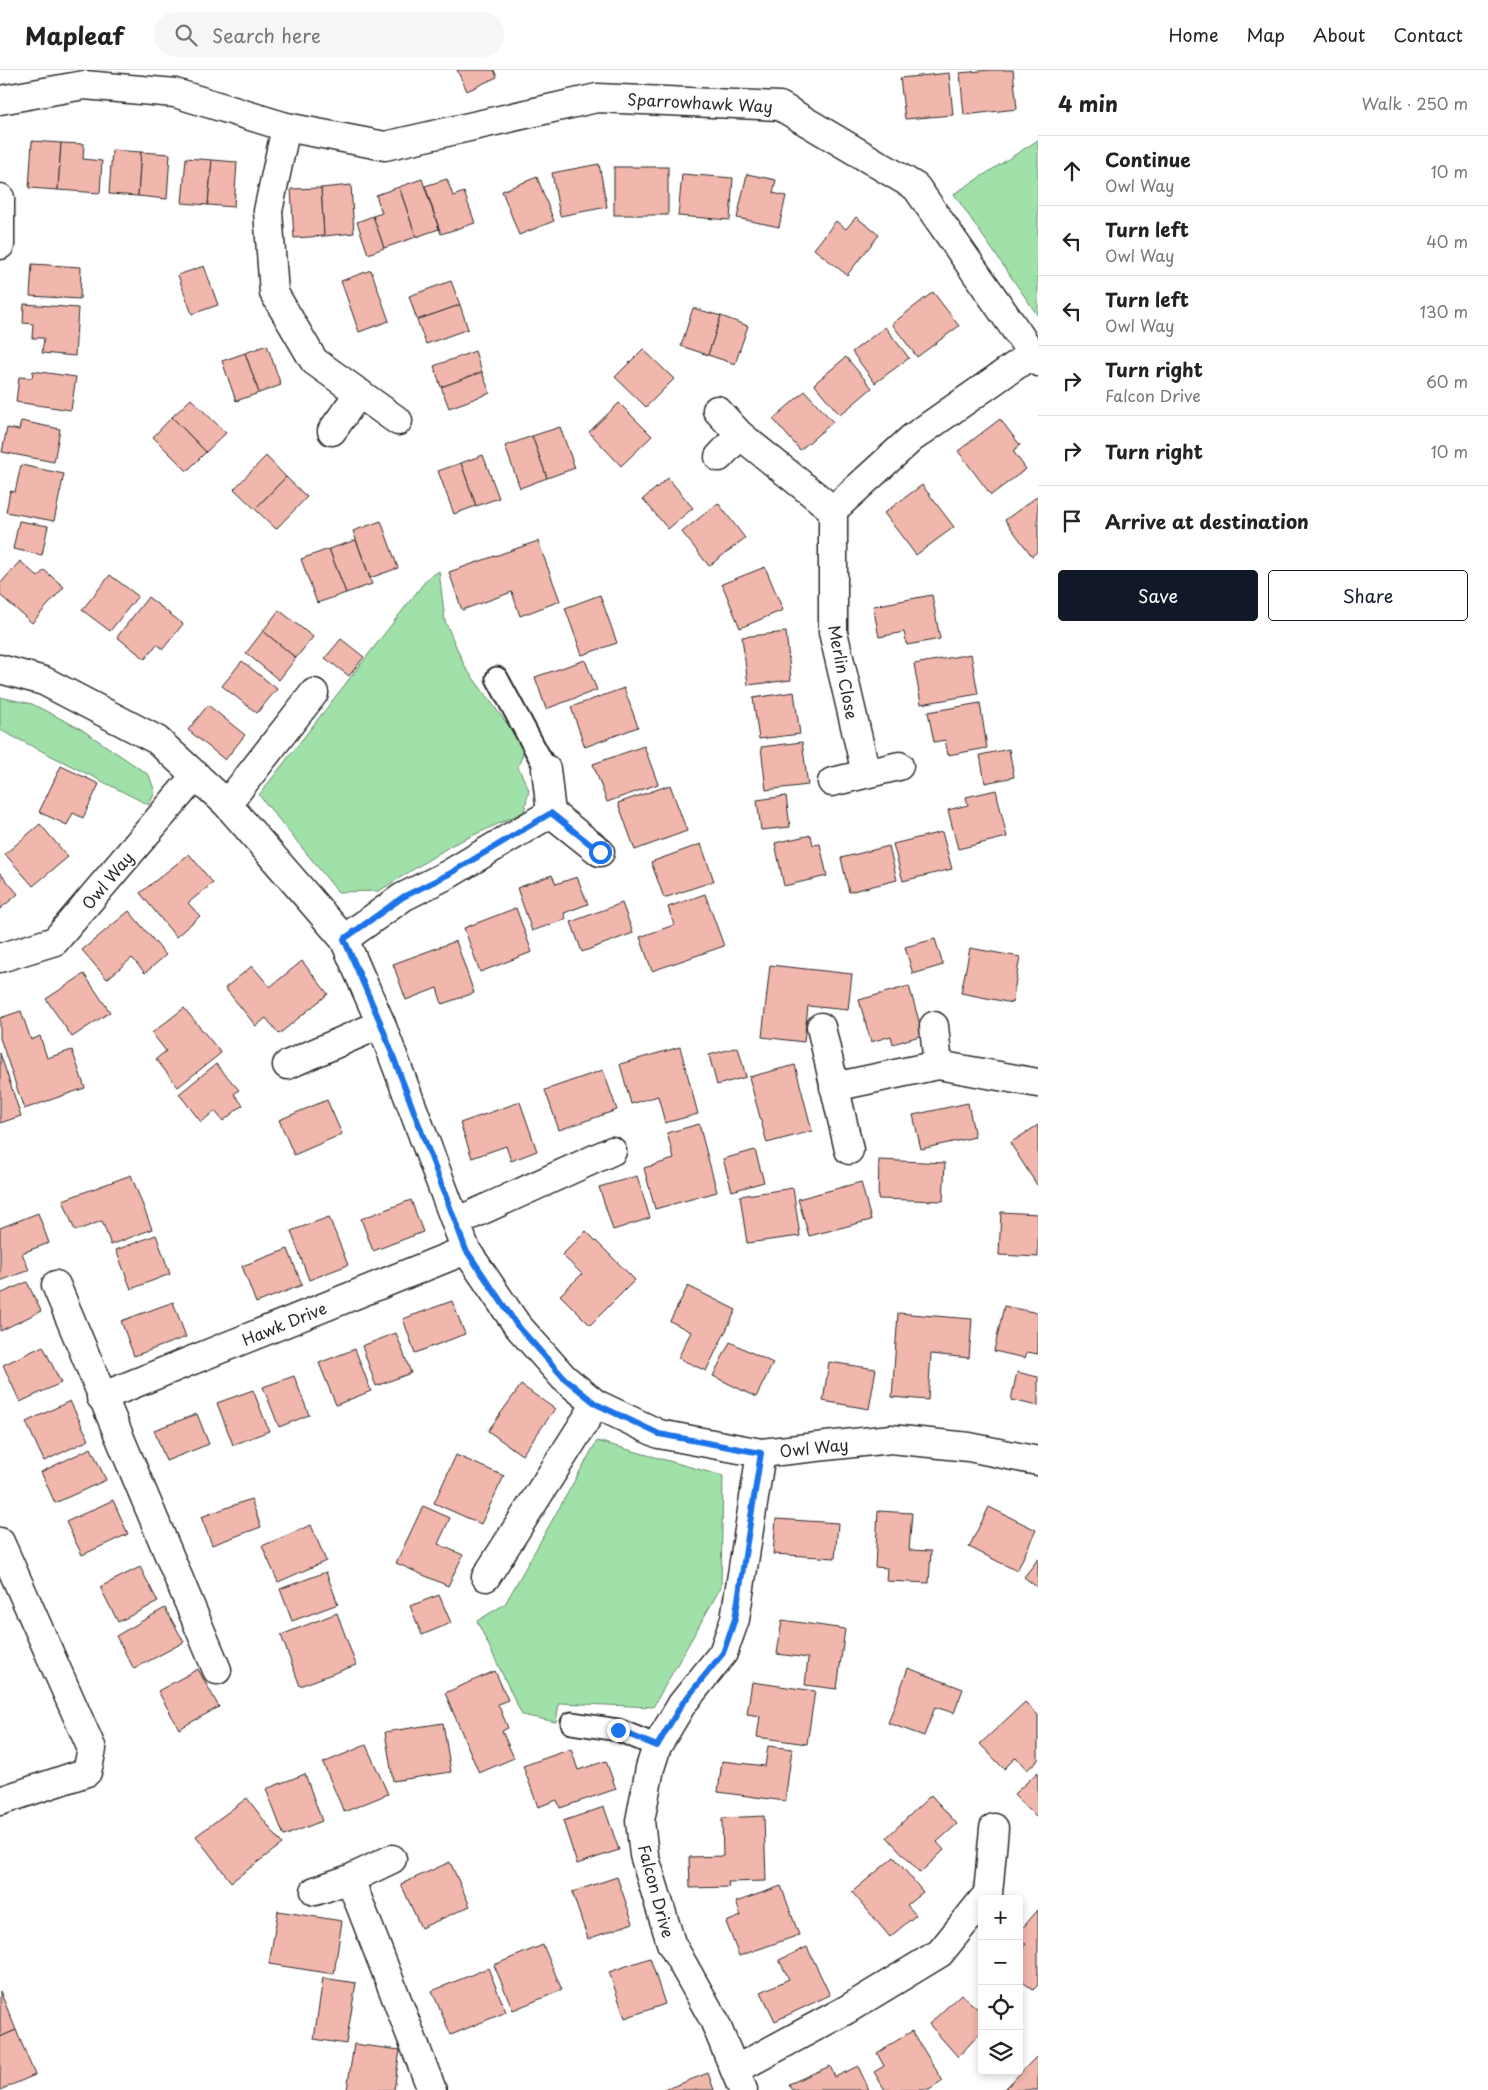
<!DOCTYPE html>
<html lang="en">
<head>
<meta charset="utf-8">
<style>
	:root { --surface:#fff; --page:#f6f6f6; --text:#222; --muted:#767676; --line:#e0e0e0; --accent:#111827 }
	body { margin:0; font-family:"Playpen Sans",sans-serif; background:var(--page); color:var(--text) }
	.controls { position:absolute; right:15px; bottom:15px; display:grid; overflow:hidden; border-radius:5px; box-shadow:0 2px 8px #0003 }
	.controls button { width:45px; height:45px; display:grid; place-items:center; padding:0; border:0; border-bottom:1px solid var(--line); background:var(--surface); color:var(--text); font:25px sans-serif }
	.stop { position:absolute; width:15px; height:15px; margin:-11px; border:4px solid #1a73e8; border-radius:50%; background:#fff }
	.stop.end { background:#1a73e8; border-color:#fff; box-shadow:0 1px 5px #0008 }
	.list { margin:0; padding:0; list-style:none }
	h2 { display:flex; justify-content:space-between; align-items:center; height:65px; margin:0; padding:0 20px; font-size:21px }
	h2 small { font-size:16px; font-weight:400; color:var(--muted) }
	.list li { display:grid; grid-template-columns:32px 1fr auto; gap:15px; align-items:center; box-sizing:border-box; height:70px; padding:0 20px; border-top:1px solid var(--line) }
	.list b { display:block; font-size:19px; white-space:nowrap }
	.list p { margin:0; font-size:16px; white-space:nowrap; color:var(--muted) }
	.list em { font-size:16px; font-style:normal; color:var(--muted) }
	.actions { display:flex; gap:10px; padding:15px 20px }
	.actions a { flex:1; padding:11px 0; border:1px solid var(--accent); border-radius:5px; text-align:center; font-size:18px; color:var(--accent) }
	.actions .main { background:var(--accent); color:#fff }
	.icon { flex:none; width:28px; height:28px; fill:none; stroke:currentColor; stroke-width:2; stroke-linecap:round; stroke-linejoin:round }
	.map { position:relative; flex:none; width:1038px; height:2020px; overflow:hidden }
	header { display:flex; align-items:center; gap:30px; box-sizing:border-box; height:70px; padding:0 25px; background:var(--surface); border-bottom:1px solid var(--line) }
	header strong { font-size:24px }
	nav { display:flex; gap:28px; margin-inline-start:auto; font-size:18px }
	.search { width:350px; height:45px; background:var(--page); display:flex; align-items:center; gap:12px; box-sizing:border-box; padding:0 18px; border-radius:28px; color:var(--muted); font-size:19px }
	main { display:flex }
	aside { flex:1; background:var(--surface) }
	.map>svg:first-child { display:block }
	.green { fill:#a0e1aa; stroke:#66866a }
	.building { fill:#f1b6ac; stroke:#2b2b2b }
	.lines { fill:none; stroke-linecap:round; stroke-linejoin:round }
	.service-casing { stroke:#2b2b2b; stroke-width:25 }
	.minor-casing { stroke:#2b2b2b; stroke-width:31 }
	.service { stroke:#fff; stroke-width:21 }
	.minor { stroke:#fff; stroke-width:28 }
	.route { stroke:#1a73e8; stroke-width:6 }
	.labels { text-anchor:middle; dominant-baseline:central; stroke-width:4; stroke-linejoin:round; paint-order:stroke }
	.street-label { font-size:16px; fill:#2b2b2b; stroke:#fff }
</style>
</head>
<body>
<header>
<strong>Mapleaf</strong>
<div class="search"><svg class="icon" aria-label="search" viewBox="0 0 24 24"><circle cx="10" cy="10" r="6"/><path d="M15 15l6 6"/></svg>Search here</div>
<nav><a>Home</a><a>Map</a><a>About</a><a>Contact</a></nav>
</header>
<main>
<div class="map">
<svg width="1038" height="2020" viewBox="0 0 1038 2020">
	<rect width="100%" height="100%" fill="#fff"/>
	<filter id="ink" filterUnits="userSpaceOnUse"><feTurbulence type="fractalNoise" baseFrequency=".02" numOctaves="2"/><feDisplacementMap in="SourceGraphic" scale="10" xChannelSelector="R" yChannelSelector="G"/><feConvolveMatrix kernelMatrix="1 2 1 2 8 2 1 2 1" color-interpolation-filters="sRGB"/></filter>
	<g filter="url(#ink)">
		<g class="green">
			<polygon points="1038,70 1038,246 954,124"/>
			<polygon points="439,501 445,551 465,597 525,678 518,697 529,720 524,742 452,775 379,821 338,822 259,725 427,509"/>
			<polygon points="0,627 32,634 81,659 149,705 155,722 149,735 0,660"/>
			<polygon points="597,1371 723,1406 721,1517 653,1637 559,1633 556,1652 522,1645 477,1551 505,1534"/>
		</g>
		<g class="building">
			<polygon points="457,0 494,0 497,7 467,21"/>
			<polygon points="990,0 1013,0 1017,39 964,45 960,3"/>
			<polygon points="949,3 953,45 905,49 900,8"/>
			<polygon points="32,71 61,73 58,120 29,118"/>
			<polygon points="61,73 84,74 83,89 102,91 100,123 58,120"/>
			<polygon points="112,80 141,82 138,126 109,124"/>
			<polygon points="141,82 170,84 167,129 138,126"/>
			<polygon points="186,88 212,90 208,135 182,133"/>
			<polygon points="212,90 237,92 234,137 208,135"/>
			<polygon points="599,94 607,137 560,146 552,103"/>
			<rect x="614" y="97" width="54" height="48"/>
			<polygon points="682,104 733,108 730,150 678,146"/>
			<polygon points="747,104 776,110 773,123 786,126 779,157 737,148"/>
			<polygon points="537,107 554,151 519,165 502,121"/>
			<polygon points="422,109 439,159 416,167 399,117"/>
			<polygon points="447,109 453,126 464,122 475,153 441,164 425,116"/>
			<polygon points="351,115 354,163 324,166 321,118"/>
			<polygon points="399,117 416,167 384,178 373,146 382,143 376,125"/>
			<polygon points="321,118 324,166 294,168 291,119"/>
			<polygon points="373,146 384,178 368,184 357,152"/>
			<polygon points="856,147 879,165 847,205 814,179 836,151 846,159"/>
			<polygon points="32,194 81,197 80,229 30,226"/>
			<polygon points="204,196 218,235 192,244 178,205"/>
			<polygon points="371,200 389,251 359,262 341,211"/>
			<polygon points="451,211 460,235 417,250 409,226"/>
			<polygon points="933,222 959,256 917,287 892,254"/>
			<polygon points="24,234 78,238 75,286 42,283 44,268 32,268 33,254 23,253"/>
			<polygon points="460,235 468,259 426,274 417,250"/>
			<polygon points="693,238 721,246 708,285 681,276"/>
			<polygon points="721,246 748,256 735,294 708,285"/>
			<polygon points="885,257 909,288 875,313 852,282"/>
			<polygon points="267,275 281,315 259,323 245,283"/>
			<polygon points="643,279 674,309 646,337 615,307"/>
			<polygon points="475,281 482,302 441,317 434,296"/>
			<polygon points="245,283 259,323 236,331 222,291"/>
			<polygon points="846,287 872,318 840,345 814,314"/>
			<polygon points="33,301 76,307 71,340 16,332 19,307 32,308"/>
			<polygon points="482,302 490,323 449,338 441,317"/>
			<polygon points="805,321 833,352 800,380 773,349"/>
			<polygon points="191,329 226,363 206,382 172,347"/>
			<polygon points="619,333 652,366 621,396 589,362"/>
			<polygon points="172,347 206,382 187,401 153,367"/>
			<polygon points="1000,349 1020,375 1013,381 1026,399 991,425 958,381"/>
			<polygon points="21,351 60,359 54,392 2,382 7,358 19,360"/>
			<polygon points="560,357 575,398 547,408 532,366"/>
			<polygon points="532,366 547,408 520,418 505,376"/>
			<polygon points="483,385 499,428 476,436 461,393"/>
			<polygon points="266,386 286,407 255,439 234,419"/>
			<polygon points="461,393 476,436 454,444 438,401"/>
			<polygon points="21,395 64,404 54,451 6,442 10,421 15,422"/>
			<polygon points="286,407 307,427 276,459 255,439"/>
			<polygon points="668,408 693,438 668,459 643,429"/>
			<polygon points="922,415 954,457 916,485 884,443"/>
			<polygon points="1038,426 1038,481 1032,486 1005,450"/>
			<polygon points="718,433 745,468 709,496 682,462"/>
			<polygon points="19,451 48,456 42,485 13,479"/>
			<polygon points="381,451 398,498 370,508 353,461"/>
			<polygon points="356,470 372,514 346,523 329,479"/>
			<polygon points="538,471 560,531 520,546 512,522 462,540 449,502"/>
			<polygon points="329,479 346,523 317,533 301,489"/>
			<polygon points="20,491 38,507 44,500 64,517 32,553 0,525 0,514"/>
			<polygon points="765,497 783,540 740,558 722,514"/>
			<polygon points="110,505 138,526 110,561 82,540"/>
			<polygon points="600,525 617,573 582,585 565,538"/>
			<polygon points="932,525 940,569 907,575 904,562 879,567 873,536"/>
			<polygon points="148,527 183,554 163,579 157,574 145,589 117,567"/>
			<polygon points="279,540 313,567 296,588 263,561"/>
			<polygon points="263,561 296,588 279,610 246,583"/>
			<polygon points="786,562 791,610 748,615 742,567"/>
			<polygon points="341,569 364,587 349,606 325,588"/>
			<polygon points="971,584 978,624 921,634 914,594"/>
			<polygon points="585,590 597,620 546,639 535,607"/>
			<polygon points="242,591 277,619 257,643 222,616"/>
			<polygon points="624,618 638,657 585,677 571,637"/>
			<polygon points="794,622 800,664 759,669 753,628"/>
			<polygon points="980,633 987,678 948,685 945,670 934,672 928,642"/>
			<polygon points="208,635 245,665 225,690 188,660"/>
			<polygon points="802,672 808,715 766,720 761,677"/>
			<polygon points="644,676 658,714 607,732 593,694"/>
			<polygon points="1009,679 1014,707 985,713 980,685"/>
			<polygon points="61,696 99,714 83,748 73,743 67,755 39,742"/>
			<polygon points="670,715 687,761 635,780 618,733"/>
			<polygon points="996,720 1007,767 958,779 948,740 968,735 966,727"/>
			<polygon points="786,726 790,757 761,760 757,730"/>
			<polygon points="40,754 68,787 33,816 5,784"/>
			<polygon points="942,762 952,799 903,811 893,774"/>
			<polygon points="811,765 813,775 820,774 827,806 784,816 775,773"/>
			<polygon points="701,774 714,811 664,828 651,792"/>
			<polygon points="889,776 897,810 849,822 841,788"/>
			<polygon points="189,784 213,813 188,833 200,846 176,867 140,823"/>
			<polygon points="0,803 18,824 0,839"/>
			<polygon points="552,805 556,814 577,807 588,834 564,843 566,849 532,861 517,818"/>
			<polygon points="705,824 724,876 652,901 640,867 674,855 668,837"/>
			<polygon points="622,833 633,863 582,882 571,852"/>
			<polygon points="516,838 532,882 480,902 464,858"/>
			<polygon points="129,841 166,885 145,903 132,888 107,909 82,880"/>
			<polygon points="935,869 943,895 913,904 905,877"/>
			<polygon points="456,871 474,923 442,934 437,918 406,930 393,894"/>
			<polygon points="970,878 1020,887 1012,933 961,923"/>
			<polygon points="302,891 328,924 279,964 266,948 256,956 225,918 252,896 270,917"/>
			<polygon points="770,895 852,904 848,940 808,936 804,972 762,967"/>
			<polygon points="84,904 110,942 72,967 46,929"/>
			<polygon points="909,916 923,965 893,974 891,966 871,972 859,930"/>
			<polygon points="184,938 221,983 178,1017 156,989 166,981 152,963"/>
			<polygon points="21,941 31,970 40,966 47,988 72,980 85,1018 24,1039 0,968 0,948"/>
			<polygon points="680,977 698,1044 665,1053 658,1026 631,1034 620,994"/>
			<polygon points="738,977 746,1007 717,1015 709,985"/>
			<polygon points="0,983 21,1046 0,1053"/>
			<polygon points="216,994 239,1020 234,1024 243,1035 223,1051 215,1041 201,1052 179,1024"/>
			<polygon points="795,995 812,1061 767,1073 749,1007"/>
			<polygon points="603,1000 617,1040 559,1060 545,1020"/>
			<polygon points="327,1030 342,1064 294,1085 279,1050"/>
			<polygon points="520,1032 537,1081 511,1091 506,1076 472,1088 460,1053"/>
			<polygon points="968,1033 975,1067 921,1079 913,1045"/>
			<polygon points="699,1054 717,1122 655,1139 644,1098 674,1089 667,1063"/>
			<polygon points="1038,1055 1038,1115 1037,1115 1010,1073"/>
			<polygon points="755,1080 764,1112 732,1121 723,1089"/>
			<polygon points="879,1090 945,1093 943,1131 878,1129"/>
			<polygon points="131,1105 152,1159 111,1175 102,1151 75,1161 63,1130"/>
			<polygon points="637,1106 650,1148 613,1160 599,1117"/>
			<polygon points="861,1112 871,1150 809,1166 798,1129"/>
			<polygon points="793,1118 800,1166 747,1173 740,1126"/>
			<polygon points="411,1130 423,1162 373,1181 361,1149"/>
			<polygon points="1001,1142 1038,1144 1038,1187 999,1185"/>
			<polygon points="38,1143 49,1173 22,1183 29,1200 0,1211 0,1158"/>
			<polygon points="329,1147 348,1195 309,1210 291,1161"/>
			<polygon points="586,1161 635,1210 590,1255 560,1225 582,1204 562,1185"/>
			<polygon points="156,1165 170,1204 131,1219 116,1180"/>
			<polygon points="288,1179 302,1215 256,1233 242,1196"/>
			<polygon points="27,1212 41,1241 0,1261 0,1224"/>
			<polygon points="688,1216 736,1240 706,1301 678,1288 691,1262 670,1251"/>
			<polygon points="452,1231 465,1264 415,1283 403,1249"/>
			<polygon points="173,1232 186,1267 134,1286 121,1251"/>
			<polygon points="1004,1236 1038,1243 1038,1284 1027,1282 1025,1288 994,1281"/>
			<polygon points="898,1243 972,1249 969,1288 931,1284 928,1330 892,1327"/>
			<polygon points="396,1263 411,1303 376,1316 362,1276"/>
			<polygon points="730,1272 773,1293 756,1327 713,1306"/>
			<polygon points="43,1276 61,1313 20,1332 3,1295"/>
			<polygon points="355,1279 371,1321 336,1335 319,1293"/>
			<polygon points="829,1292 876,1299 869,1339 823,1331"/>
			<polygon points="1017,1302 1038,1307 1038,1336 1011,1330"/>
			<polygon points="294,1306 309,1345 279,1357 263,1317"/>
			<polygon points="521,1315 555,1339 522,1385 488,1361"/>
			<polygon points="253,1320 269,1361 233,1375 217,1333"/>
			<polygon points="70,1331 89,1370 44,1391 26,1352"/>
			<polygon points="197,1344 209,1374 166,1391 154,1360"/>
			<polygon points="91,1378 106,1410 55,1433 41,1402"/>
			<polygon points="456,1385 504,1406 481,1454 434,1433"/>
			<polygon points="251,1429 261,1457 212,1475 201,1447"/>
			<polygon points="113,1430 128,1464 82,1485 66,1452"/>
			<polygon points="423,1436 450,1448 438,1474 463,1485 448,1516 396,1493"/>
			<polygon points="989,1437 1036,1460 1017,1501 969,1477"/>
			<polygon points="878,1441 912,1443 909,1480 931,1481 929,1513 886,1511 887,1498 875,1497"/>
			<polygon points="776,1449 838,1453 835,1488 773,1484"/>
			<polygon points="311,1455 326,1491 278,1512 262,1476"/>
			<polygon points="1038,1489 1038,1518 1024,1507"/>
			<polygon points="140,1497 158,1532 118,1552 100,1517"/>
			<polygon points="326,1502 338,1534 292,1551 280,1519"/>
			<polygon points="439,1525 451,1553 422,1565 410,1536"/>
			<polygon points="165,1538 184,1572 134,1599 116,1566"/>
			<polygon points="337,1543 356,1595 300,1616 281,1565"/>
			<polygon points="782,1550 845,1559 837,1619 805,1615 808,1588 777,1584"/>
			<polygon points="908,1598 963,1619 954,1643 935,1637 924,1666 888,1653"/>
			<polygon points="198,1599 219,1637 179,1659 158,1621"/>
			<polygon points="495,1601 508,1630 498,1634 508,1658 502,1661 514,1688 479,1703 445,1623"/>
			<polygon points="752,1612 815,1621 807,1674 757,1667 760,1646 747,1644"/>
			<polygon points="1025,1632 1038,1645 1038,1690 1027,1700 1016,1687 1004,1699 980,1674"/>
			<polygon points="443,1653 451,1702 393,1711 385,1662"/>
			<polygon points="366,1675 388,1724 344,1742 323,1693"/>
			<polygon points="768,1676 792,1679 785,1731 718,1722 722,1691 765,1696"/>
			<polygon points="571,1679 578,1700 606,1691 616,1719 560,1738 557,1730 538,1737 523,1696"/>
			<polygon points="1038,1702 1038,1746 1036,1747 1014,1724"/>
			<polygon points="305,1704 322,1751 284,1766 266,1719"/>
			<polygon points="931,1725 957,1754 937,1772 944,1780 920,1803 887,1767"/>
			<polygon points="247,1728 282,1774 231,1812 196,1766"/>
			<polygon points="604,1737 619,1780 577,1794 563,1751"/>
			<polygon points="764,1746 766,1811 728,1812 729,1817 690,1818 689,1787 723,1786 722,1748"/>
			<polygon points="894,1787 923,1822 907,1835 916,1845 890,1867 852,1822"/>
			<polygon points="450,1792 470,1836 421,1858 401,1814"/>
			<polygon points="617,1807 633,1853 588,1869 572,1822"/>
			<polygon points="781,1816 799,1865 739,1886 726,1852 741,1846 736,1832"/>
			<polygon points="1038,1840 1038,1915 1033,1920 1019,1909 1019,1882 1026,1874 1019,1869 1019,1862"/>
			<polygon points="278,1841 342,1851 334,1904 269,1894"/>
			<polygon points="543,1875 562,1920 513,1940 494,1895"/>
			<polygon points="807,1877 830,1925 775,1951 761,1922 789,1909 779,1890"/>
			<polygon points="650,1888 665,1934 625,1948 609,1902"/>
			<polygon points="488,1898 506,1942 451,1965 432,1921"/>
			<polygon points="323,1908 356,1913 346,1974 314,1969"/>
			<polygon points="0,1921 16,1960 0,1967"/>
			<polygon points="961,1924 982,1943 982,1961 958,1987 929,1954"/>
			<polygon points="16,1960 35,2005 0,2020 0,1967"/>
			<polygon points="912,1961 943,2011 929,2020 885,2020 874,2002 884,1996 877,1983"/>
			<polygon points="354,1974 400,1980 394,2020 347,2020"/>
			<polygon points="1036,1987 1038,1989 1038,2020 1004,2020"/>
			<polygon points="830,1996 835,2007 858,1996 869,2020 792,2020 789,2014"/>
			<polygon points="708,2003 714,2020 664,2020"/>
		</g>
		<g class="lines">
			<defs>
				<g id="service">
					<polyline points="497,608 546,699"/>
					<polyline points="572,1653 618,1660 657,1676"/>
				</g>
				<g id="minor">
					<polyline points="0,30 84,15 175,23 286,57 385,76 597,28 780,36 916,117 1038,292"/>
					<polyline points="286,57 268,141 274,223 314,291 398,351"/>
					<polyline points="0,128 0,175"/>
					<polyline points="717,340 740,365 833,440 833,562 866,703"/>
					<polyline points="332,361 359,323"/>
					<polyline points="719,387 740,365"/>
					<polyline points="833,440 912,368 1032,284"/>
					<polyline points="0,599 44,611 157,670 227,734 344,869 381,954 466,1180 517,1255 564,1308 596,1334 659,1364 761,1383 891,1369 969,1377 1038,1391"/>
					<polyline points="832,712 899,696"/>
					<polyline points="227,734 314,623"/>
					<polyline points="551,743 600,782"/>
					<polyline points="344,869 403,827 449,804 551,743 546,699"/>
					<polyline points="0,888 55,871 196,705"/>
					<polyline points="934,956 938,995"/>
					<polyline points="821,957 849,1080"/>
					<polyline points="287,995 381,954"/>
					<polyline points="834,1017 938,995 1038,1013"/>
					<polyline points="456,1152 612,1081"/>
					<polyline points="56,1215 217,1600"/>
					<polyline points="101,1327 466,1180"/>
					<polyline points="0,1472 92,1679 87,1702 0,1731"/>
					<polyline points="486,1507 596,1334"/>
					<polyline points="350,1809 432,2020"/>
					<polyline points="315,1821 350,1809 392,1789"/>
					<polyline points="984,1829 988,1824 994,1758"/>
					<polyline points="735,2000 846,1940 940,1883 982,1831"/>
					<polyline points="743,2020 714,1950 671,1873 644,1785 640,1751 650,1698 657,1676 682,1634 723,1583 735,1549 761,1383"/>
				</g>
			</defs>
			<use href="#service" class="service-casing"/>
			<use href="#minor" class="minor-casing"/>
			<use href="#service" class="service"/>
			<use href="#minor" class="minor"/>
		</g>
	</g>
	<g class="lines" filter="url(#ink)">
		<polyline class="route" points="600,782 551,743 449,804 403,827 344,869 381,954 466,1180 517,1255 564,1308 596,1334 659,1364 761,1383 735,1549 723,1583 682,1634 657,1676 618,1660"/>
	</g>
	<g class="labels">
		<g class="street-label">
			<text transform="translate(700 32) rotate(3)">Sparrowhawk Way</text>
			<text transform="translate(844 602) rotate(79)">Merlin Close</text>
			<text transform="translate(107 810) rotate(-50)">Owl Way</text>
			<text transform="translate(284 1253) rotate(-22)">Hawk Drive</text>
			<text transform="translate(814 1377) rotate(-6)">Owl Way</text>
			<text transform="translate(657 1821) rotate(75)">Falcon Drive</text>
		</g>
	</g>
</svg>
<div class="controls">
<button>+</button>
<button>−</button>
<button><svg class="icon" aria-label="locate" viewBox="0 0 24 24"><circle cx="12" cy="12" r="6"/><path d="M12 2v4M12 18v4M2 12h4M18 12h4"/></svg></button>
<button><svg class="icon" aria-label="layers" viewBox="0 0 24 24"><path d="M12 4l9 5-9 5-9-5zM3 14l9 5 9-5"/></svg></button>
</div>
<div class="stop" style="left:600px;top:782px"></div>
<div class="stop end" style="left:618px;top:1660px"></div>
</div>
<aside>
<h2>4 min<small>Walk · 250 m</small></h2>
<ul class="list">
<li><svg class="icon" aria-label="ahead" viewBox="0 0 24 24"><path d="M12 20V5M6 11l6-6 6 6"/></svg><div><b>Continue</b><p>Owl Way</p></div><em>10 m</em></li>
<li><svg class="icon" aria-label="left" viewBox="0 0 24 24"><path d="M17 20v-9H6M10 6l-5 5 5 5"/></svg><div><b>Turn left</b><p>Owl Way</p></div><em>40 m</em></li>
<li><svg class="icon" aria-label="left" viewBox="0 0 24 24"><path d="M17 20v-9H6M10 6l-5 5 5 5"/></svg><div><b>Turn left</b><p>Owl Way</p></div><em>130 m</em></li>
<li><svg class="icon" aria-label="right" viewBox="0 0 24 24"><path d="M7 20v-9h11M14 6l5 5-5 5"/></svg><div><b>Turn right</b><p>Falcon Drive</p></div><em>60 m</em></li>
<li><svg class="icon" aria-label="right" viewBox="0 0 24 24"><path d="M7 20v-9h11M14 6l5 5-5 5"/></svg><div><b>Turn right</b></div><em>10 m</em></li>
<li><svg class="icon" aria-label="arrive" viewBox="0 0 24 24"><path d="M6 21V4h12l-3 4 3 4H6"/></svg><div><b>Arrive at destination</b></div></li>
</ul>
<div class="actions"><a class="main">Save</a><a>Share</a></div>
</aside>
</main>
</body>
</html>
